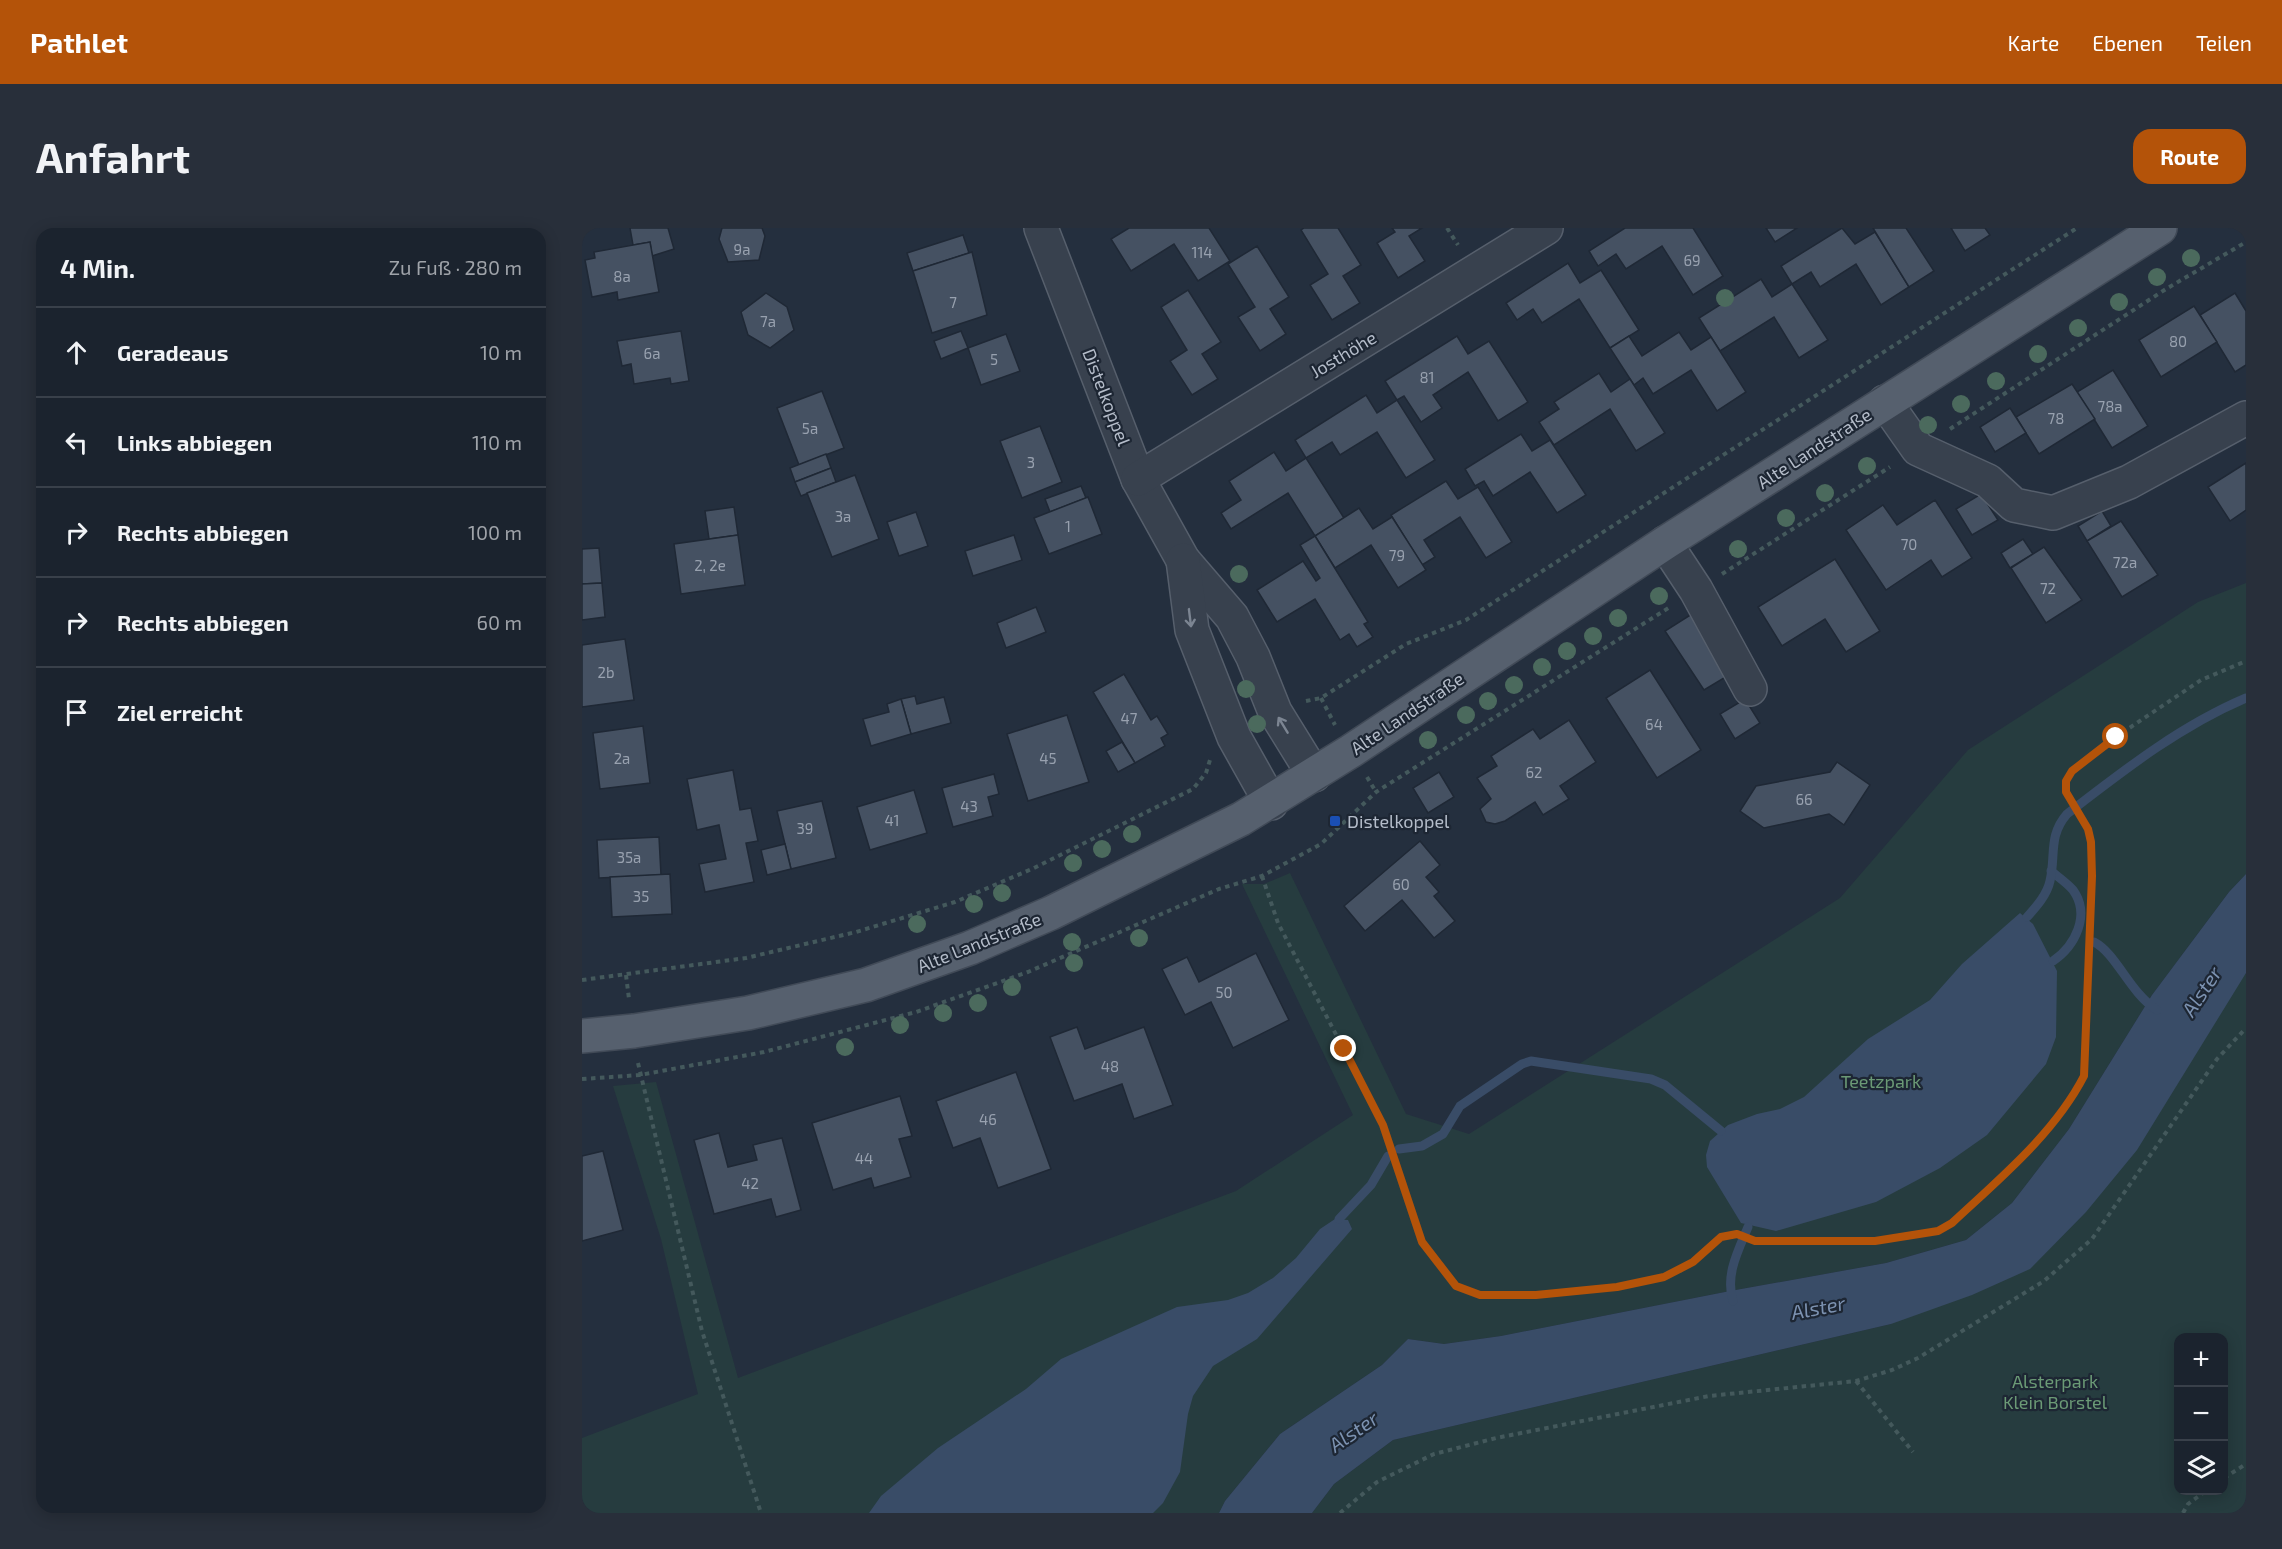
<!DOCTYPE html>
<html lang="de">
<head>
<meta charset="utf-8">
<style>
	:root { --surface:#1b232e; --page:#282f3a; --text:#f1f3f6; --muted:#a0a4aa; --line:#39404a; --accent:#b45309 }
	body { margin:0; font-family:"Exo 2",sans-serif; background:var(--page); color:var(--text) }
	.controls { position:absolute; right:18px; bottom:18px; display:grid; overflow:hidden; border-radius:12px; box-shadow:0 3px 15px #0003 }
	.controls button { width:54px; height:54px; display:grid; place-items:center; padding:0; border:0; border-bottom:2px solid var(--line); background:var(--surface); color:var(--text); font:30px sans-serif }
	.stop { position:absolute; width:18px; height:18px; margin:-14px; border:4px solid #b45309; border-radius:50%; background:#fff }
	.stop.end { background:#b45309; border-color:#fff; box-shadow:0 2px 6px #0008 }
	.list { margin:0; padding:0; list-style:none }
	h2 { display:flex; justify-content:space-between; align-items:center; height:78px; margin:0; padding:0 24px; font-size:26px }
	h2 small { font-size:20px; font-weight:400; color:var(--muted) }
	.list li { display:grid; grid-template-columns:39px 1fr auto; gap:18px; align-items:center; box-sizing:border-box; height:90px; padding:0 24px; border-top:2px solid var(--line) }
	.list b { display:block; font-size:22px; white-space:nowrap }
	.list em { font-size:20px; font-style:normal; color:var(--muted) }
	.icon { flex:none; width:33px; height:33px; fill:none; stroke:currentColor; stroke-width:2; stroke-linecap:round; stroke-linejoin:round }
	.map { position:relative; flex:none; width:1664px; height:1285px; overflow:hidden; border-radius:18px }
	header { display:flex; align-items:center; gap:36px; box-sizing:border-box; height:84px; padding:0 30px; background:var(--accent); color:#fff }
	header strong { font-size:28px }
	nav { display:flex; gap:33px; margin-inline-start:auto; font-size:21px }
	.intro { display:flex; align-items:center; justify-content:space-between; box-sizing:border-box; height:144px; padding:0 36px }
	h1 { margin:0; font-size:42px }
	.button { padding:15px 27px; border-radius:18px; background:var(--accent); color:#fff; font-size:21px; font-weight:700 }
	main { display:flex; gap:36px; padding:0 36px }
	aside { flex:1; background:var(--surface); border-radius:18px; box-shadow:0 3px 15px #0003 }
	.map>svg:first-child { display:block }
	.green { fill:#263c3f; fill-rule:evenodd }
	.water { fill:#394c67 }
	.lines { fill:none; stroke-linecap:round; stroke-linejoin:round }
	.stream { stroke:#394c67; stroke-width:9 }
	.building { fill:#455162; stroke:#1f2835; stroke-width:1.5 }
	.minor-casing { stroke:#565f6c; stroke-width:36 }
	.major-casing { stroke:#414a57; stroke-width:36 }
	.path { stroke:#44595c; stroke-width:4; stroke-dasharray:4.5 4.5; stroke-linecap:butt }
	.minor { stroke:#38414e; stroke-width:33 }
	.major { stroke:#56606e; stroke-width:33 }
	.tree { fill:#4b6a5d }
	.oneway { stroke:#7c8592 }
	.route { stroke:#b45309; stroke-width:8 }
	.transit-dot { fill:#1a4fb4; stroke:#1d2633; stroke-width:2 }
	.labels { text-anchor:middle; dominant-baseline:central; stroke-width:4.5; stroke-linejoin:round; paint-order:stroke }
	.number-label { font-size:15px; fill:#98a1af }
	.street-label { font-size:18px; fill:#b4bcc9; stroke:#1d2633 }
	.poi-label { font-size:18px; fill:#b4bcc9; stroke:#1d2633; text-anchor:start }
	.park-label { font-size:18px; fill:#6b9a76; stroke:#1d2633 }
	.water-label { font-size:20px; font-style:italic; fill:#7c92b1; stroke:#1d2633 }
</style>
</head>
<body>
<header>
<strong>Pathlet</strong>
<nav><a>Karte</a><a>Ebenen</a><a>Teilen</a></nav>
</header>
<div class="intro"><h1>Anfahrt</h1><a class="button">Route</a></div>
<main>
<aside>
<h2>4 Min.<small>Zu Fuß · 280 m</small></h2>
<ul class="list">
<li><svg class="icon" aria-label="ahead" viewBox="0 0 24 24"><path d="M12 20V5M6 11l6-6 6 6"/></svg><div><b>Geradeaus</b></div><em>10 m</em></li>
<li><svg class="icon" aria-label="left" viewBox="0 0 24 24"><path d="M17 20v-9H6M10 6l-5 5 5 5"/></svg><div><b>Links abbiegen</b></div><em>110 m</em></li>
<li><svg class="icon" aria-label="right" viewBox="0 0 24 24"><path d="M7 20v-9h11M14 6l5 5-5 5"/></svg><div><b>Rechts abbiegen</b></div><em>100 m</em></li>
<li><svg class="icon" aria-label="right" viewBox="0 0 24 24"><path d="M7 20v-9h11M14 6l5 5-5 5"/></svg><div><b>Rechts abbiegen</b></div><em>60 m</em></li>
<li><svg class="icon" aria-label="arrive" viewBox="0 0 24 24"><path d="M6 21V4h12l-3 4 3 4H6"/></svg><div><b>Ziel erreicht</b></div></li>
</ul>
</aside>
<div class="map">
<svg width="1664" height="1285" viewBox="0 0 1664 1285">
	<rect width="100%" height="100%" fill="#242f3e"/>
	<g class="green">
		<polygon points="1664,355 1664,646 1647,664 1570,767 1487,901 1430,975 1384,1012 1304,1035 1148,1063 919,1108 862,1116 826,1111 800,1137 698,1206 643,1273 637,1285 0,1285 0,1210 116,1166 79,1011 31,858 74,854 156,1150 654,963 771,887 660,656 682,656 708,645 824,886 887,906 1258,670 1386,522 1616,374"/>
		<path d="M1664,745V1285H730L752,1256L811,1212L1309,1096L1657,755ZM1596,1110H1642V1262H1596Z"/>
	</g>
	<g class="water">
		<polygon points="1664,646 1664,745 1555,922 1504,984 1448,1041 1390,1067 1309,1096 811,1212 752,1256 730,1285 637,1285 643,1273 698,1206 800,1137 826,1111 862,1116 919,1108 1148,1063 1304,1035 1384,1012 1430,975 1487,901 1570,767 1647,664"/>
		<polygon points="1438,685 1451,696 1475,743 1474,809 1464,836 1405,907 1358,940 1294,974 1194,1003 1159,995 1125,939 1124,927 1128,913 1146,897 1175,886 1198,881 1222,869 1286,811 1348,772 1380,736"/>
		<polygon points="753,991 766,992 770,1001 675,1111 631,1138 611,1168 606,1186 598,1244 581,1275 571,1285 287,1285 299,1268 356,1220 444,1161 479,1131 595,1079 646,1072 666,1065 691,1050 714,1030 738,1001"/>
	</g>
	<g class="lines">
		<g class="stream">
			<path d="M1469,643C1476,649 1485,655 1491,662C1509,687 1493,718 1471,733"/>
			<path d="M1445,689C1454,679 1465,667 1468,653C1474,627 1466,608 1485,586C1542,542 1598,498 1664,470"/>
			<path d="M1512,714C1535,726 1547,764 1575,782"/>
			<polyline points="817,921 840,918 861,906 878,878 940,836 949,833 1069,851 1083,857 1139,903"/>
			<polyline points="757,991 789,957 806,928"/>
			<path d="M1151,1073C1143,1047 1156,1023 1166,999"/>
		</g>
	</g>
	<g class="building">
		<polygon points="48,0 86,0 92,21 70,28 68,14 51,17"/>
		<polygon points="140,0 180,0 183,8 177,32 146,34 137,11"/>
		<polygon points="547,0 627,0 648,33 616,53 592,16 549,43 529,11"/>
		<polygon points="722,0 756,0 779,37 761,48 778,75 750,92 728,57 746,46 719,2"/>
		<polygon points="810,0 840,0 827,8 843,33 816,50 795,15 813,4"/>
		<polygon points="1043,0 1111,0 1141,48 1111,67 1080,18 1044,41 1034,26 1016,38 1007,23"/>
		<polygon points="1184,0 1215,0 1193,14"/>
		<polygon points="1260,0 1273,16 1293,4 1327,59 1299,77 1274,36 1238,59 1229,44 1210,56 1199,38"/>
		<polygon points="1291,0 1324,0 1352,43 1327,59"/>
		<polygon points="1369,0 1403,0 1408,7 1383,23"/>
		<polygon points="381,7 387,25 331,43 325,25"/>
		<polygon points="68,14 77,64 36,72 35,64 10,69 3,32 13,30 12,24"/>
		<polygon points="675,18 707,69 688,81 704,106 678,123 656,89 673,79 646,36"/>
		<polygon points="390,24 405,87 350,105 331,43"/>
		<polygon points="986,35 998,55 1019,42 1057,102 1028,120 997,71 960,95 951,81 935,92 924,75"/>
		<polygon points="1179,51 1190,69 1210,56 1246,112 1217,130 1192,89 1138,123 1117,90"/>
		<polygon points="606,62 639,114 620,126 636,151 610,167 588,133 605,122 579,79"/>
		<polygon points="184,65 205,79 212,102 188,120 166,107 159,84"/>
		<polygon points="1653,65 1664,83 1664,137 1653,144 1618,87"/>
		<polygon points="1612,78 1635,114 1579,149 1557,112"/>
		<polygon points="99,103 107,153 89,156 88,150 52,156 49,136 40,138 35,113"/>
		<polygon points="379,103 386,120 359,131 352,113"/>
		<polygon points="1097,104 1109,122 1129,109 1164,164 1135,183 1109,142 1071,166 1061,150 1052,157 1028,120 1047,108 1060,128"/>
		<polygon points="424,106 438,143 399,157 386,120"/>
		<polygon points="875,108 886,126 907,113 946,174 916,193 886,144 851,167 860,180 839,194 822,168 815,172 803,153"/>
		<polygon points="1531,142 1566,198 1530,220 1495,164"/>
		<polygon points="1017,145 1029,164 1048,151 1083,205 1054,223 1028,181 972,217 957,194 977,181 972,174"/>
		<polygon points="1490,156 1513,191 1457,226 1434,189"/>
		<polygon points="240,163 262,220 217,237 195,180"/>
		<polygon points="784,167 795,185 815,172 853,232 824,250 795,204 758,227 750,214 724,230 713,212"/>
		<polygon points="1428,180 1444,205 1413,224 1398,199"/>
		<polygon points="458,198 480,254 440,270 418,213"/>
		<polygon points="939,206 950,223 968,212 1004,267 975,285 948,244 911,268 902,253 893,258 883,241"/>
		<polygon points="692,224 704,243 724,230 762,290 733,308 706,265 649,301 639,285 659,272 647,253"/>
		<polygon points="244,226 249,240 213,254 208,240"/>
		<polygon points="1664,235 1664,282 1648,293 1626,259"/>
		<polygon points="249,240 254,254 219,268 213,254"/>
		<polygon points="273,247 297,311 250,329 225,265"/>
		<polygon points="864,253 876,271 896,259 930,314 904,330 878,289 842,312 853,329 840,337 809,287"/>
		<polygon points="499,258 504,270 468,284 463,271"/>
		<polygon points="1399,266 1416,292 1390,307 1374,281"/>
		<polygon points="506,269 520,306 467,326 452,290"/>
		<polygon points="1353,272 1390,330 1360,349 1349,332 1304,362 1264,302 1301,277 1315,297"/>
		<polygon points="152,279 156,307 127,311 123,283"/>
		<polygon points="777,280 791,301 810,289 844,342 816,360 789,317 753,340 733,308"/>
		<polygon points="1520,283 1529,298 1505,313 1496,298"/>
		<polygon points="334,284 346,318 317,328 305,294"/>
		<polygon points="1539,293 1576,347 1540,369 1505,313"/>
		<polygon points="156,307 163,357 99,366 92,316"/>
		<polygon points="432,307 440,332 391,348 383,323"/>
		<polygon points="733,308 786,394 782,396 791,409 775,419 767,406 758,412 733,371 695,394 675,362 721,333 734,353 738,350 718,317"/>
		<polygon points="1441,311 1451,326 1428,340 1419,325"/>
		<polygon points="1462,319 1500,372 1464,395 1429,340"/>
		<polygon points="17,320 20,355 0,356 0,321"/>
		<polygon points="1253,331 1298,403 1264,424 1243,391 1200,418 1176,379"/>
		<polygon points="20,355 23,389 0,392 0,356"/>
		<polygon points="454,379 464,404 424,420 415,395"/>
		<polygon points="1113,384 1152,444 1122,462 1083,403"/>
		<polygon points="43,411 52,472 0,479 0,417"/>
		<polygon points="1068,442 1119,522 1075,550 1024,470"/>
		<polygon points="542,446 569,492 575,488 586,506 579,510 583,518 553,535 511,464"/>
		<polygon points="333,468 335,476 362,469 369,495 329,506 319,471"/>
		<polygon points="319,471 329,506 289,518 281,491 307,484 305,476"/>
		<polygon points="1163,471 1178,495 1153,511 1138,486"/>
		<polygon points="485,487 507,554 446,573 425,506"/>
		<polygon points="987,492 1014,534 978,558 987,571 961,587 953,574 923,593 913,596 904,594 898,581 909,571 895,550 915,538 909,528 951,501 958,511"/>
		<polygon points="61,498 68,555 18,561 11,505"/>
		<polygon points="540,514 553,535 536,544 524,523"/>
		<polygon points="1255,534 1288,557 1262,597 1247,586 1182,600 1158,583 1174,558 1248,544"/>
		<polygon points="151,542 158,582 169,580 176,613 164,615 172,654 123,664 117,636 144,631 137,597 115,602 105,551"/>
		<polygon points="857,544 872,569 846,585 831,560"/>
		<polygon points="412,546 417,566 406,569 411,588 371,599 360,560"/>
		<polygon points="332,562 345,605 288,622 275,579"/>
		<polygon points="240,573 254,630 209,641 195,583"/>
		<polygon points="77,609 79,647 17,650 15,612"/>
		<polygon points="838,613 858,637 844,649 857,664 852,668 873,693 852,710 820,672 783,703 762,678"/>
		<polygon points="203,616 209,641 185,647 179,622"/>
		<polygon points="88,646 90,686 30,689 28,649"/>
		<polygon points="674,725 707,792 651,820 629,774 603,787 580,741 605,729 617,754"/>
		<polygon points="495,799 503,821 562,799 591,877 552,891 540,856 492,873 468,809"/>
		<polygon points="434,844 469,941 416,960 398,910 371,920 354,873"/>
		<polygon points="318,868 330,908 317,911 329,949 292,960 289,950 251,962 230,895"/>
		<polygon points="137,905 146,939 175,932 171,917 200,910 219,982 194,989 189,971 132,986 112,912"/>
		<polygon points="21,923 41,1002 0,1013 0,928"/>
	</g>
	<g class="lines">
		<defs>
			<g id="minor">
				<polyline points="459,0 556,251 601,332 650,389 671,429 693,484 732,547"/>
				<polyline points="1303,174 1336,221 1406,253 1432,277 1471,285 1547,254 1664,190"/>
				<polyline points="556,251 964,0"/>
				<polyline points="1083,315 1114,362 1168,461"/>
				<polyline points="601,332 610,402 652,509 689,575"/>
			</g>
			<polyline id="major" points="0,808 52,803 166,785 284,757 388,720 469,685 659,591 769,523 1083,315 1578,0"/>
		</defs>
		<use href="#minor" class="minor-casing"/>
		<use href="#major" class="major-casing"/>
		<g class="path">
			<polyline points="865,0 876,17"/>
			<polyline points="1368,201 1584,61 1664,14"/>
			<polyline points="1140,346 1308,239"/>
			<polyline points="739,470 753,497"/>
			<polyline points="724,473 739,470 824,416 884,392 1495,0"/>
			<polyline points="785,549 794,564"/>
			<path d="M680,648L696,695L801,897L840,1014L875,1058L898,1067H954L1035,1059L1082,1049L1098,1043L1139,1009L1154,1007L1173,1013H1294L1356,1003L1370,995C1417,951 1472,906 1502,848L1510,648L1509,614L1506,601L1483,564L1484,553L1490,543L1534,509L1619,452L1664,433"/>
			<polyline points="44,747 47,771"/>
			<polyline points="0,752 164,730 274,704 373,674 452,640 611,561 624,545 628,532"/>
			<polyline points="56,835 120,1103 179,1285"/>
			<polyline points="0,851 58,847 182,824 334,784 446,744 637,661 680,648 739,616 794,564 1088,379"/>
			<polyline points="1274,1153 1331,1224"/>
			<polyline points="1642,1250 1664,1236"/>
			<polyline points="758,1285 795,1254 852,1226 914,1210 1127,1168 1274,1153 1310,1142 1336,1130 1462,1053 1510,1011 1635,831 1664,800"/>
			<polyline points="1601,1285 1606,1276 1625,1262"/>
		</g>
		<use href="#minor" class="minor"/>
		<use href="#major" class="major"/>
	</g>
	<g class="tree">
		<circle cx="1609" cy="30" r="9"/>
		<circle cx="1575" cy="49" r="9"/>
		<circle cx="1143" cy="70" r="9"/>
		<circle cx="1537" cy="74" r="9"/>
		<circle cx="1496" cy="100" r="9"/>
		<circle cx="1456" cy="126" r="9"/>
		<circle cx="1414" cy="153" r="9"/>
		<circle cx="1379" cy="176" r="9"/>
		<circle cx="1346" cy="197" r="9"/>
		<circle cx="1285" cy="238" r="9"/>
		<circle cx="1243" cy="265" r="9"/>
		<circle cx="1204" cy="290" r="9"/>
		<circle cx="1156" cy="321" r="9"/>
		<circle cx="657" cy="346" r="9"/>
		<circle cx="1077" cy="368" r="9"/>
		<circle cx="1036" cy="390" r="9"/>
		<circle cx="1011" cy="408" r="9"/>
		<circle cx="985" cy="423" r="9"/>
		<circle cx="960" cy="439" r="9"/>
		<circle cx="932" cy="457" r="9"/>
		<circle cx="664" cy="461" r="9"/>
		<circle cx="906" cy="473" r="9"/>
		<circle cx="884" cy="487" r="9"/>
		<circle cx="675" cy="496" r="9"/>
		<circle cx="846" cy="512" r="9"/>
		<circle cx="550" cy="606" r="9"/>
		<circle cx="520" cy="621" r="9"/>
		<circle cx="491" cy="635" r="9"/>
		<circle cx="420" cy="665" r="9"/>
		<circle cx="392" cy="676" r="9"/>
		<circle cx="335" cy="696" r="9"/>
		<circle cx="557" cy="710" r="9"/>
		<circle cx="490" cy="714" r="9"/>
		<circle cx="492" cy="735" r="9"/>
		<circle cx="430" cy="759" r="9"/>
		<circle cx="396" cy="775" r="9"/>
		<circle cx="361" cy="785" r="9"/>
		<circle cx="318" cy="797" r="9"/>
		<circle cx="263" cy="819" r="9"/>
	</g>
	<defs><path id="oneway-shaft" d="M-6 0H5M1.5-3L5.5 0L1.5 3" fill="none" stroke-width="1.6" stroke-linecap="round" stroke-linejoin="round" transform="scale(1.5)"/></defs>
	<g class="oneway">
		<use href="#oneway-shaft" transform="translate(608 390) rotate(83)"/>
		<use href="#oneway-shaft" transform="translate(701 497) rotate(-121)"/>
	</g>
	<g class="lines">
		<path class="route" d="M762,821L801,897L840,1014L874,1058L898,1067H954L1035,1059L1082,1049L1111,1034L1139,1009L1155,1006L1173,1013H1293L1356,1003L1370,995C1417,951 1472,906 1502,848L1510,648L1509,614L1506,601L1484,564V553L1490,543L1534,509"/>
	</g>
	<rect class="transit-dot" x="747" y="587" width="12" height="12" rx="3"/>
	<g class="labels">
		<g class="number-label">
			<text x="160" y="21">9a</text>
			<text x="620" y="24">114</text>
			<text x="1110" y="32">69</text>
			<text x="40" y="48">8a</text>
			<text x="371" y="74">7</text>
			<text x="186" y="93">7a</text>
			<text x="1596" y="113">80</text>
			<text x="70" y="125">6a</text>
			<text x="412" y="131">5</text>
			<text x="845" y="149">81</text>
			<text x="1528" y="178">78a</text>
			<text x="1474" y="190">78</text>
			<text x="228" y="200">5a</text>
			<text x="449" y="234">3</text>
			<text x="261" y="288">3a</text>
			<text x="486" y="298">1</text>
			<text x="1327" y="316">70</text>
			<text x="815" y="327">79</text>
			<text x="1543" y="334">72a</text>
			<text x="128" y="337">2, 2e</text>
			<text x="1466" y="360">72</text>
			<text x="24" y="444">2b</text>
			<text x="547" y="490">47</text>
			<text x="1072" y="496">64</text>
			<text x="40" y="530">2a</text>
			<text x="466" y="530">45</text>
			<text x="952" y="544">62</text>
			<text x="1222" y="571">66</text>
			<text x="387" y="578">43</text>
			<text x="310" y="592">41</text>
			<text x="223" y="600">39</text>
			<text x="47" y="629">35a</text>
			<text x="819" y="656">60</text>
			<text x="59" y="668">35</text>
			<text x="642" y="764">50</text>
			<text x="528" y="838">48</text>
			<text x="406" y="891">46</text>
			<text x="282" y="930">44</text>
			<text x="168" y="955">42</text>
		</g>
		<g class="street-label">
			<text transform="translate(761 126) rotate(-31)">Josthöhe</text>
			<text transform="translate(525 169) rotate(69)">Distelkoppel</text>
			<text transform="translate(1232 220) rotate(-33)">Alte Landstraße</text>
			<text transform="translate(825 485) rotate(-34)">Alte Landstraße</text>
			<text transform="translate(397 714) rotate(-22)">Alte Landstraße</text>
		</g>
		<g class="poi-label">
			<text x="765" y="593">Distelkoppel</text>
		</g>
		<g class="park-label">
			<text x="1299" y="853">Teetzpark</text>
			<text x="1473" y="1153">Alsterpark<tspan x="1473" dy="21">Klein Borstel</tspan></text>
		</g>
		<g class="water-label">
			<text transform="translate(1619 763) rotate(-57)">Alster</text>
			<text transform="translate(1236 1079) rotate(-11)">Alster</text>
			<text transform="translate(771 1203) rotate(-35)">Alster</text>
		</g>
	</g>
</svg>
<div class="controls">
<button>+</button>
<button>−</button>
<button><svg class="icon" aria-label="layers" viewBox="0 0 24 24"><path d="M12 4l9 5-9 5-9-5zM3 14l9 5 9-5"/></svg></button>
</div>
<div class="stop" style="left:1534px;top:509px"></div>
<div class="stop end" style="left:762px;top:821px"></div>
</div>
</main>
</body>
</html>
